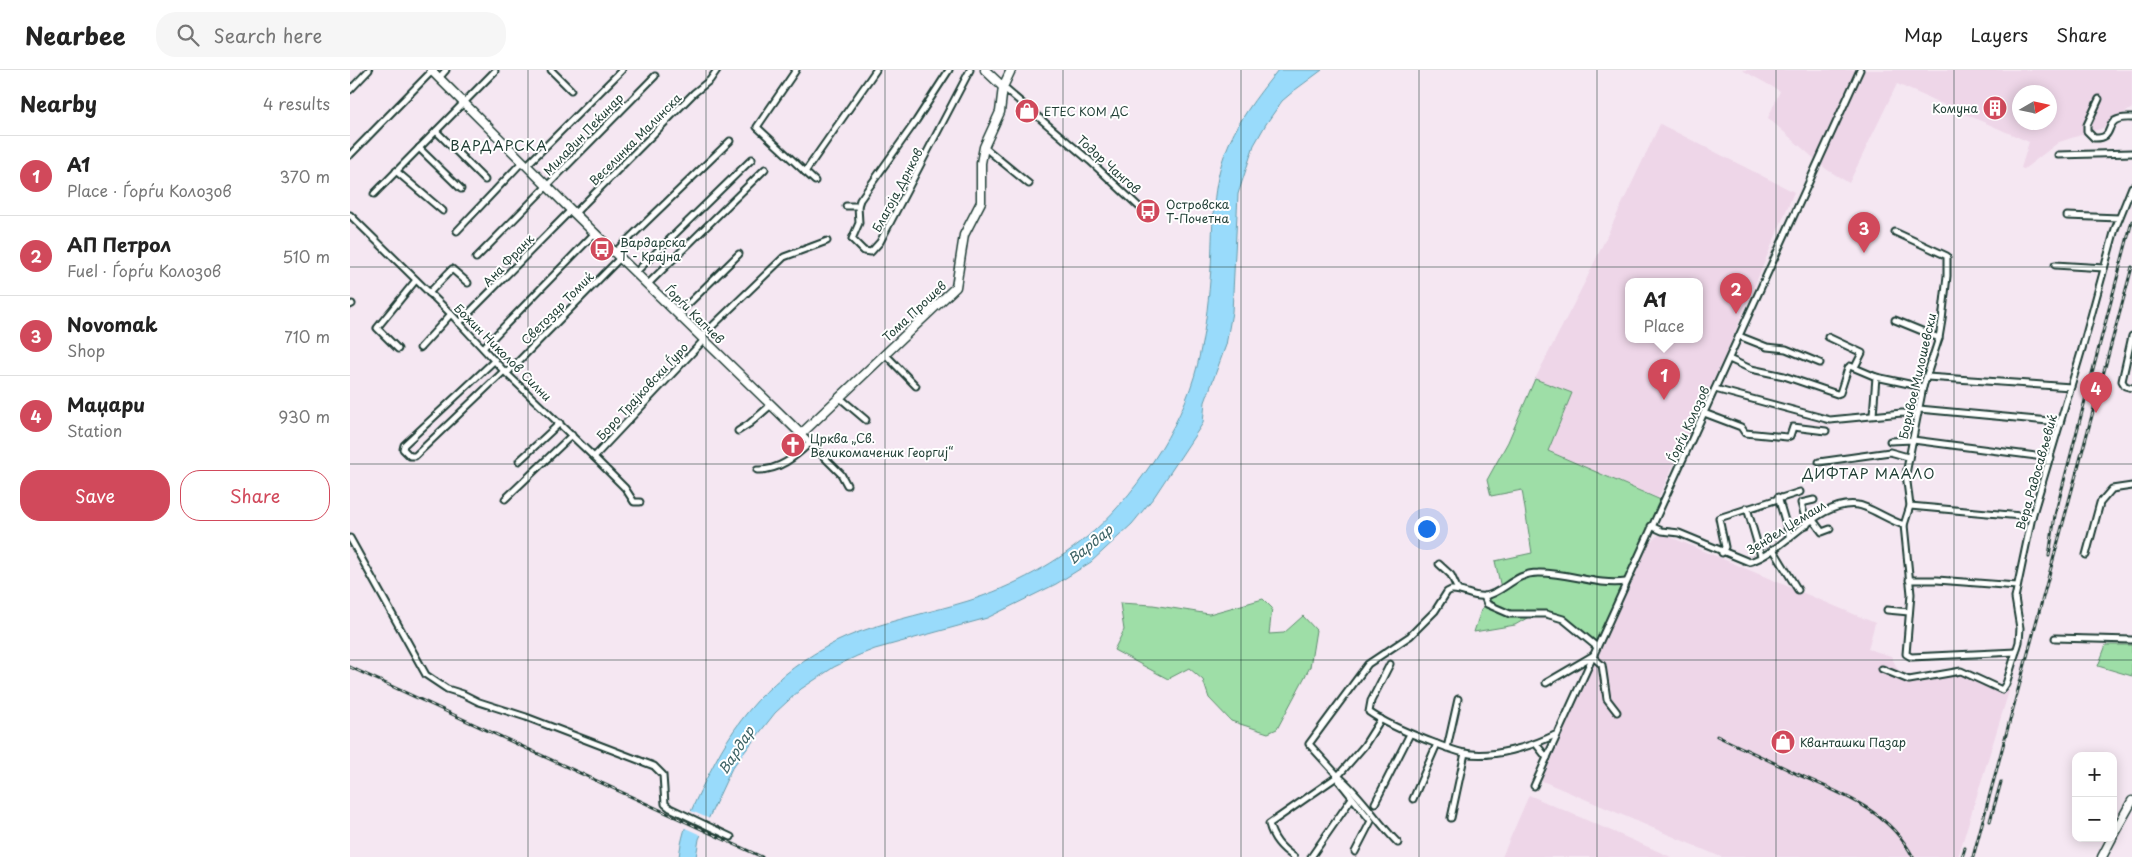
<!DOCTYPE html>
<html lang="en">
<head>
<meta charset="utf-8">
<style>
	:root { --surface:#fff; --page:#f6f6f6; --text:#222; --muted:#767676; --line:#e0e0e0; --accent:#d1495b }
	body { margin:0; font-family:"Playpen Sans",sans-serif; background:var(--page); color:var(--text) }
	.controls { position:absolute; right:15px; bottom:15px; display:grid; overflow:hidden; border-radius:10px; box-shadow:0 2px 12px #0003 }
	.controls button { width:45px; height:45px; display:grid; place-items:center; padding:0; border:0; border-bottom:1px solid var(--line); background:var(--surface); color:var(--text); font:25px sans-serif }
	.compass { position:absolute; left:1662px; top:15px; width:45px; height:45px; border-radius:50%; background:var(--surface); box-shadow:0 2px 12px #0003; rotate:81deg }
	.you { position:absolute; left:1076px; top:458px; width:18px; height:18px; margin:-12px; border:4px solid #fff; border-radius:50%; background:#1a73e8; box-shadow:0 0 0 8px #1a73e833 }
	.badge { display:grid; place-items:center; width:32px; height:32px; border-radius:50%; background:var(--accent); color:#fff; font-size:16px; font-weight:700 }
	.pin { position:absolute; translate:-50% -41px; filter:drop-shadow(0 1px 2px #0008) }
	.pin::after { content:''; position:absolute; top:26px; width:18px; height:15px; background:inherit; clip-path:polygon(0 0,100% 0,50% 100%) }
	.popup { position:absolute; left:1275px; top:208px; width:78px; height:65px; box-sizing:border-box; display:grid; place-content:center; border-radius:10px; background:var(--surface); filter:drop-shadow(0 1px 4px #0005); font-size:16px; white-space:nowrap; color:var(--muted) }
	.popup b { font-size:19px; color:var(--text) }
	.popup::after { content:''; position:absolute; left:50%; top:100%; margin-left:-10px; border:10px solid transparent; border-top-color:var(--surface) }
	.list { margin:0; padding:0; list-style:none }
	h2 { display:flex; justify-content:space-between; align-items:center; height:65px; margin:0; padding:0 20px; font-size:21px }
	h2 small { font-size:16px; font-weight:400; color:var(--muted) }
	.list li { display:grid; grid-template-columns:32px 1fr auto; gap:15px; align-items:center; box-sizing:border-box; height:80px; padding:0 20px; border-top:1px solid var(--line) }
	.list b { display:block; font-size:19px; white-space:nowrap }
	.list p { margin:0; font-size:16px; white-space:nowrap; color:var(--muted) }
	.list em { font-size:16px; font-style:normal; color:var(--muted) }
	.actions { display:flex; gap:10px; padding:15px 20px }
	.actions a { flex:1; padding:11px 0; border:1px solid var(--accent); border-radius:20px; text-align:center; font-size:18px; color:var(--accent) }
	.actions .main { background:var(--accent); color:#fff }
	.icon { flex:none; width:28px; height:28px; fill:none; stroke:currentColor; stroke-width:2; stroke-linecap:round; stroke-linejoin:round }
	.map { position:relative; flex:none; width:1782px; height:787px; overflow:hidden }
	header { display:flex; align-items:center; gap:30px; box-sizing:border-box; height:70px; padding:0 25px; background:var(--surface); border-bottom:1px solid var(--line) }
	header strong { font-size:24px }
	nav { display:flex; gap:28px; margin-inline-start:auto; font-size:18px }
	.search { width:350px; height:45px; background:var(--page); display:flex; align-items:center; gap:12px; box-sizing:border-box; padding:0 18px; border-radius:20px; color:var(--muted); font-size:19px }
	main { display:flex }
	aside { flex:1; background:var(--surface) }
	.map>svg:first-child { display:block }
	.built { fill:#eed6e8; fill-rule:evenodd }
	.green { fill:#9edea7; stroke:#5e8e6e }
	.water { fill:#99dbfb; stroke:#689cab }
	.pier { fill:#f5e7f2 }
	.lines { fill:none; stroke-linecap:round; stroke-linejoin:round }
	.street-casing { stroke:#1f3d34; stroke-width:9 }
	.secondary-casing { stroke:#1f3d34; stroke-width:11 }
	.street { stroke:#fff; stroke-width:5 }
	.secondary { stroke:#fff; stroke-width:8 }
	.rail-casing { stroke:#1f3d34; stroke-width:3 }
	.rail { stroke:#fff; stroke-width:1; stroke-dasharray:4; stroke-linecap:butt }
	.grid { fill:none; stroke:#1f3d34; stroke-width:1; stroke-opacity:0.55 }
	.labels { text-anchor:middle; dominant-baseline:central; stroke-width:4; stroke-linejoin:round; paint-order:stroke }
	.poi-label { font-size:12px; fill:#1f3d34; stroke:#fff; text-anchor:start }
	.street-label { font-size:12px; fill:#1f3d34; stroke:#fff }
	.neighbourhood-label { font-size:14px; letter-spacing:1px; fill:#1f3d34; stroke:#fff }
	.water-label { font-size:14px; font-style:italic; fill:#3e6466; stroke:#fff }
</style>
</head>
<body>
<header>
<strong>Nearbee</strong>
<div class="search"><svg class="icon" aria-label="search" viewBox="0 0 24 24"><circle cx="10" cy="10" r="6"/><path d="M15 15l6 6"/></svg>Search here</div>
<nav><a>Map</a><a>Layers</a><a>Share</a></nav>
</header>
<main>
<aside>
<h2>Nearby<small>4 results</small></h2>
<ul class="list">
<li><span class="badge">1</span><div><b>А1</b><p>Place · Ѓорѓи Колозов</p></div><em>370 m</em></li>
<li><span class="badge">2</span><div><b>АП Петрол</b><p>Fuel · Ѓорѓи Колозов</p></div><em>510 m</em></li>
<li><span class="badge">3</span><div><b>Novomak</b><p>Shop</p></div><em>710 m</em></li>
<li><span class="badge">4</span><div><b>Маџари</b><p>Station</p></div><em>930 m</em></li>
</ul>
<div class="actions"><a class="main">Save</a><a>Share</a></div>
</aside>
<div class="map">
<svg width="1782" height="787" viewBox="0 0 1782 787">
	<rect width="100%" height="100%" fill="#f5e7f2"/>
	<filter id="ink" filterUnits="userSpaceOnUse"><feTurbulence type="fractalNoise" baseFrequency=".02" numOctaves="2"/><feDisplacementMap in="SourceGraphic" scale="10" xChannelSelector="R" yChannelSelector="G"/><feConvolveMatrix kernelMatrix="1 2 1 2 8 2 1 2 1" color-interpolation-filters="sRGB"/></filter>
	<g filter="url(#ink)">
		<g class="built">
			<path d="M1392,0H1782V38L1753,58L1709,72L1674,99L1671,98L1679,72L1547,14L1499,113L1476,99L1418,48L1430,21ZM1670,22H1700V52H1670Z"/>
			<path d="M1310,54L1444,122L1377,281L1308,428L1198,381L1222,323L1185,309L1236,210ZM1279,211H1349V269H1279Z"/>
			<polygon points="1311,463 1525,553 1518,579 1541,586 1551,606 1619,604 1659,621 1608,787 1371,787 1190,710 1292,478"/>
			<polygon points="1179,725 1321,787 1152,787"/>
		</g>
		<g class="green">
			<polygon points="1185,309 1222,323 1198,381 1313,431 1249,573 1214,551 1189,541 1165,555 1124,562 1131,540 1151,518 1145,491 1182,483 1172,420 1141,426 1137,410 1158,372"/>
			<polygon points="913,529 922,538 919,564 934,563 953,546 966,560 960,597 927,659 918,663 881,651 859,628 853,610 839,598 818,609 764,580 774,560 770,533 803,535 859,544"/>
			<polygon points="1756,575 1782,575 1782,606 1748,596"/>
		</g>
		<path class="water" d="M928,0H972L945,20L932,31L916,54L904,75L888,124L882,242L876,275L855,332L853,353L804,427L782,454L741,492L706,514L637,548L525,579L507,586L484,597L451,619L425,643L382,698L349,769L346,787H329C333,752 349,723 365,692C396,632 445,586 509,562C545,549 582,542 618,531C663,517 709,492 744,461C791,419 839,345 850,283C856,255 859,226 861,198C863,160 861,123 874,86C886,53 906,27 928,0Z"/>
		<polygon class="pier" points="339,740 360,749 353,766 333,757"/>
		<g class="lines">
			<defs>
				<g id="street">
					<polyline points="201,0 221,20"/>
					<polyline points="446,0 407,57 465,111"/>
					<polyline points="599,0 566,51 510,130 508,136 509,153 502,169 514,181 521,182 530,172 620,0"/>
					<polyline points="89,8 96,0"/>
					<polyline points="653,17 740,91 799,146"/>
					<polyline points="0,20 19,0"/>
					<path d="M1749,29L1737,55V61L1744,68C1770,69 1748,46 1782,48"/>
					<polyline points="86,61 135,110"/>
					<polyline points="634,77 679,114"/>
					<polyline points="69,78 111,119"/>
					<polyline points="0,85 82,1"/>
					<polyline points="1708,85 1782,83"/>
					<polyline points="177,95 272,0"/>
					<polyline points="46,101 93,141"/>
					<polyline points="455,102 526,0"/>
					<polyline points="24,124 145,1"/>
					<polyline points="496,136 508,136"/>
					<polyline points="225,143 344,23 360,10 367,0"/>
					<polyline points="0,145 101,244 154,301 244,387 275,418 284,432 290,432"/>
					<polyline points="1717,146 1769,148"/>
					<polyline points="107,161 173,91"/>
					<polyline points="1545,162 1597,186 1597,206 1592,250 1589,268 1573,317 1556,404 1560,436 1554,455 1561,524 1556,584 1561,587 1666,582"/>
					<polyline points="265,182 380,71"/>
					<polyline points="126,188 305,6"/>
					<polyline points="1705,195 1754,198"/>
					<polyline points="286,202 402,89"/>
					<polyline points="298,214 415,99"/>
					<polyline points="79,223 102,199 118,213"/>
					<polyline points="0,235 2,234"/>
					<polyline points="328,244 389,184"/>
					<polyline points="1545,250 1589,268"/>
					<polyline points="109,253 221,140"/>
					<polyline points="1389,266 1417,277 1436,279 1470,293"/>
					<polyline points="1782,266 1772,311 1775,316 1782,318"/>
					<polyline points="351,267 434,187 477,171"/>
					<polyline points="1478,267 1512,283 1505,297"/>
					<polyline points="70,278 101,244"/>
					<polyline points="133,278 245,163"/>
					<polyline points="48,279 27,258 66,210"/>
					<polyline points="535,284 566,316"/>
					<polyline points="1379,289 1401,299 1434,306 1487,324 1490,323 1498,298 1500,296 1526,307 1573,317"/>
					<polyline points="145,290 54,375 53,379 60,386 65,386 154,301"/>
					<polyline points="157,303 271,187"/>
					<polyline points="1577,307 1721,317"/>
					<polyline points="1365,319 1480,350 1552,343 1568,344"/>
					<polyline points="489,327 516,350"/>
					<polyline points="1569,339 1710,352"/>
					<polyline points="1354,343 1391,357 1395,363 1437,367 1440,366 1443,357 1476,361"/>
					<polyline points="1523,345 1526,307"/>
					<polyline points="388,361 399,354 421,335"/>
					<polyline points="451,364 491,404 497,415"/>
					<polyline points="1540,371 1563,370 1701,388"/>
					<polyline points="244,387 354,270"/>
					<polyline points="169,391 210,353"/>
					<polyline points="1469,392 1540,382 1558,387"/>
					<path d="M407,400C428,401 445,387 460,373"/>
					<polyline points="1428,427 1440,468"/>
					<polyline points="155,429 222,365"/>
					<polyline points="1560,436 1682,447"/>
					<polyline points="1397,438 1411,486"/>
					<polyline points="1463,450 1472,462 1480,459"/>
					<polyline points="1457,455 1451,433 1464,430"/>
					<path d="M1301,456L1312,461L1329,463L1399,492C1435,482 1468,429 1508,435C1518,436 1540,451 1554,455"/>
					<polyline points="0,468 76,605 97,619 113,624 129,632 176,647 304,696 313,705 315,734 320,738 381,767"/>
					<polyline points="1423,479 1448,520"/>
					<polyline points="1372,483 1375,477 1369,448 1450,422"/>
					<polyline points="1736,485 1750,433 1762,419 1782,416"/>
					<polyline points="1089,494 1101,505 1108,520"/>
					<polyline points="1559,510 1587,510 1667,516"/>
					<polyline points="1134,526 1137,534 1160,544 1196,544 1213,549 1247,577"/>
					<polyline points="1537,540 1559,542"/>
					<polyline points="1705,568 1782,570"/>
					<polyline points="1243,587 1252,595 1257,629 1267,642"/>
					<path d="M1040,594L1021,631L1019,642C1036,654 1056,662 1074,669C1087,674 1101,680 1114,683C1142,689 1183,676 1207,664"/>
					<polyline points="1532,599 1559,610 1611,601 1652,620 1656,614 1669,572 1670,558 1665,528 1682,447 1732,279 1765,159 1782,117"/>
					<polyline points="1196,613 1244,585"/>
					<polyline points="1186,674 1197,688"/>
					<polyline points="1097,678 1108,629"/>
					<path d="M988,706C1011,725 1027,752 1048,773"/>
					<polyline points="1184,716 1510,0"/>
					<polyline points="1063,729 1087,674"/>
					<polyline points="1025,733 1060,664"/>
					<polyline points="1101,748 1115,683"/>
					<path d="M1005,782L1021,751L989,711L988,706L959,674L1018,594L1060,566L1085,541L1097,522L1101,520C1113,519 1123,528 1135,526C1154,523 1164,503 1188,503C1218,502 1246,516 1276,512"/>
					<path d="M944,787C931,778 923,769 919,754L988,706L1014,676L1031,649"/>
					<polyline points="961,787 1002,728"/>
				</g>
				<g id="secondary">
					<polyline points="81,0 221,140 451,364 606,217 614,165 631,132 631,93 634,77 650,42 653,17 661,0"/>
					<polyline points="635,0 653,17"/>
					<polyline points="1763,765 1782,731"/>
					<polyline points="1752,787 1762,768"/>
				</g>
			</defs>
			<use href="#street" class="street-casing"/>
			<use href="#secondary" class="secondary-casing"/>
			<use href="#street" class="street"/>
			<use href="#secondary" class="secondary"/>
			<defs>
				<g id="rail">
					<polyline points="1699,486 1705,445 1782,151"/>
					<polyline points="0,597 412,787"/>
					<path d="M1367,666C1394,679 1421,691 1447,704C1493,724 1539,741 1563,787"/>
					<polyline points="1640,751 1651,712"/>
					<polyline points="1612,787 1615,778"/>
					<polyline points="1623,787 1782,197"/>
				</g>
			</defs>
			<use href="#rail" class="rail-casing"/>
			<use href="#rail" class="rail"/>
		</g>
	</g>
	<path class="grid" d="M178,0V787M356,0V787M535,0V787M713,0V787M891,0V787M1069,0V787M1247,0V787M1426,0V787M1604,0V787M0,197H1782M0,394H1782M0,590H1782"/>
	<defs>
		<symbol id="building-disc" viewBox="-11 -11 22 22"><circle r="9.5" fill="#d1495b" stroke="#fff"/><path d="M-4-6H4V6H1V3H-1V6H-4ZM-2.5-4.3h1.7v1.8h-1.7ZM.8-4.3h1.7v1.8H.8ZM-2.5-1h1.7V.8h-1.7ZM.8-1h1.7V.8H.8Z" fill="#fff"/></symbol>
		<symbol id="shop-disc" viewBox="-11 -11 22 22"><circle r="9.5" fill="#d1495b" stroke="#fff"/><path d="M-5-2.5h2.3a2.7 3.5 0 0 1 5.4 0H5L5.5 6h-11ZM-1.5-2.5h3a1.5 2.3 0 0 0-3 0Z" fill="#fff"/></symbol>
		<symbol id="bus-disc" viewBox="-11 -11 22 22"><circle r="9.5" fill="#d1495b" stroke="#fff"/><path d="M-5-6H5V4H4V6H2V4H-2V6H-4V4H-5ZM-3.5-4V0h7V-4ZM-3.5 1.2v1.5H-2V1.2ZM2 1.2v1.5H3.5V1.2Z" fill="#fff"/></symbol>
		<symbol id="church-disc" viewBox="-11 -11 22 22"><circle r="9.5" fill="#d1495b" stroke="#fff"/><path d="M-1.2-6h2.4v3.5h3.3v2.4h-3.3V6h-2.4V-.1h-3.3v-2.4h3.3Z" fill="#fff"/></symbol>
	</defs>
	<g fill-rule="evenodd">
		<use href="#building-disc" x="1631" y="24" width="28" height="28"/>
		<use href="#shop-disc" x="663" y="27" width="28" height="28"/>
		<use href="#bus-disc" x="784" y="127" width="28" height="28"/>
		<use href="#bus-disc" x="238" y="165" width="28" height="28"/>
		<use href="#church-disc" x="429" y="361" width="28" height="28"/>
		<use href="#shop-disc" x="1419" y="658" width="28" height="28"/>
	</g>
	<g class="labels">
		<g class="poi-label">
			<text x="1628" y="38" text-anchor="end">Комуна</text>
			<text x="694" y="41">ЕТЕС КОМ ДС</text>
			<text x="816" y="134">Островска<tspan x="816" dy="14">Т-Почетна</tspan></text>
			<text x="270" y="172">Вардарска<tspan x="270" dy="14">Т - Крајна</tspan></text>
			<text x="460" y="368">Црква „Св.<tspan x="460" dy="14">Великомаченик Георгиј“</tspan></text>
			<text x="1450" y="672">Кванташки Пазар</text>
		</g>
		<g class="street-label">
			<text transform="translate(233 64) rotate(-46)">Миладин Пеќинар</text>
			<text transform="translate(285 69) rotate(-45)">Веселинка Малинска</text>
			<text transform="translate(759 94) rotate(42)">Тодор Чангов</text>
			<text transform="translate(547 120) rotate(-62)">Благоја Дрнков</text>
			<text transform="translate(158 190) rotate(-46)">Ана Франк</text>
			<text transform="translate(207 238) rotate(-45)">Светозар Томиќ</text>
			<text transform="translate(564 241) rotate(-43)">Тома Прошев</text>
			<text transform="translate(345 244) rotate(45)">Ѓорѓи Капчев</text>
			<text transform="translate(153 282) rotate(45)">Божин Николов Силни</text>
			<text transform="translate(1567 306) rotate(-77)">Боривое Милошевски</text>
			<text transform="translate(292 321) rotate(-47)">Боро Трајковски Ѓуро</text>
			<text transform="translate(1338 354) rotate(-65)">Ѓорѓи Колозов</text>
			<text transform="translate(1686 402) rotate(-74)">Вера Радосављевиќ</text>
			<text transform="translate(1436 457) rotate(-32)">Зендел Џемаил</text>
		</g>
		<g class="neighbourhood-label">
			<text x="149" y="75">ВАРДАРСКА</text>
			<text x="1519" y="403">ДИФТАР МААЛО</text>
		</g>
		<g class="water-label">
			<text transform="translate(740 474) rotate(-39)">Вардар</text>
			<text transform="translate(386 680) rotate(-57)">Вардар</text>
		</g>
	</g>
</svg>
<div class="controls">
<button>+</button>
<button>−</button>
</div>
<svg class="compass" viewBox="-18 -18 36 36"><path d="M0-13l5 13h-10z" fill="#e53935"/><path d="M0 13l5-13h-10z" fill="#767676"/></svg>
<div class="you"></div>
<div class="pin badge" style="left:1314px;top:330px">1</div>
<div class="popup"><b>А1</b>Place</div>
<div class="pin badge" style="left:1386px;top:244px">2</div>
<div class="pin badge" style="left:1514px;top:183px">3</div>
<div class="pin badge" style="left:1746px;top:343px">4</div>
</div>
</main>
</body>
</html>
